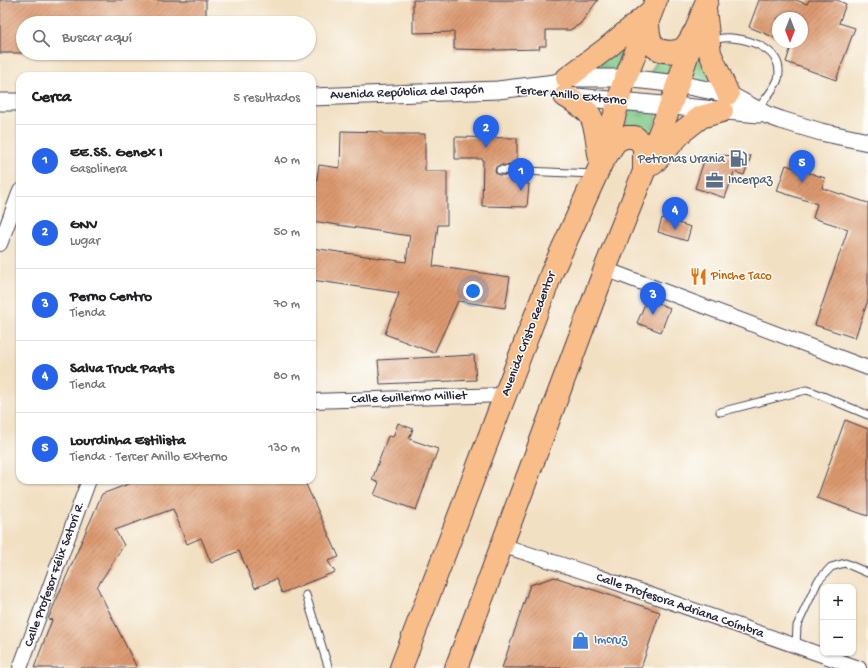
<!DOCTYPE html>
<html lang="es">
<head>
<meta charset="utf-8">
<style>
	:root { --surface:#fff; --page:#f6f6f6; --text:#202124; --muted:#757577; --line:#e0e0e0; --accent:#2563eb }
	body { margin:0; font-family:"Gochi Hand",sans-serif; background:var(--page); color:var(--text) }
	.controls { position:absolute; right:12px; bottom:12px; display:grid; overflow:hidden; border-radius:8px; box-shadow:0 1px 3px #0004 }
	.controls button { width:36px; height:36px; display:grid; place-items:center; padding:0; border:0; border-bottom:1px solid var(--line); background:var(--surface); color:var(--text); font:20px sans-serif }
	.compass { position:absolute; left:772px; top:12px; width:36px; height:36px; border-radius:50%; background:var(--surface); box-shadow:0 1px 3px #0004; rotate:180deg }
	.you { position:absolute; left:473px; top:291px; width:14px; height:14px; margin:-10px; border:3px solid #fff; border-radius:50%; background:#1a73e8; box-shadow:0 0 0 6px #1a73e833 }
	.badge { display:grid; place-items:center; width:26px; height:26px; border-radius:50%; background:var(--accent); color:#fff; font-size:13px; font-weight:700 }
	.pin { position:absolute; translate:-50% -33px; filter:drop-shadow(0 1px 2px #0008) }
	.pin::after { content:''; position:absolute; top:21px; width:14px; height:12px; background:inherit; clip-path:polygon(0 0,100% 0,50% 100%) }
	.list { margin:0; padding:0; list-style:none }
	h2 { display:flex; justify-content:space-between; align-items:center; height:52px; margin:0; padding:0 16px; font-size:17px }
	h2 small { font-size:13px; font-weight:400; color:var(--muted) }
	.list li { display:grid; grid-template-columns:26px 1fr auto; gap:12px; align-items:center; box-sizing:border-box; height:72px; padding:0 16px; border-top:1px solid var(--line) }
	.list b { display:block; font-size:15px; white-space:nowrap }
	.list p { margin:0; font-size:13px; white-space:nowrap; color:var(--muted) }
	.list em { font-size:13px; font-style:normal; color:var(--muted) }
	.icon { flex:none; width:22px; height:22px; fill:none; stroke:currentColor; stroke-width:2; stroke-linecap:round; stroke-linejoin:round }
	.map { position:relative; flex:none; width:868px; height:668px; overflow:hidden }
	.search { position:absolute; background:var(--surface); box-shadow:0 1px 3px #0004; left:16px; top:16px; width:300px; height:44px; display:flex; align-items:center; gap:10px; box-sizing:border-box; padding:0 14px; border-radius:22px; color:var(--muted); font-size:15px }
	.panel { position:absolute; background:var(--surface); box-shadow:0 1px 3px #0004; left:16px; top:72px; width:300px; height:412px; border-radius:12px }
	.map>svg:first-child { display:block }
	.grass { fill:url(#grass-tufts); stroke:#507560 }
	.building { fill:url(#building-hatch) }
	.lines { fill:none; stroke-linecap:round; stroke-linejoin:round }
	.service-casing { stroke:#413e4f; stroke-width:9 }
	.minor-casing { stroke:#413e4f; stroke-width:16 }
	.tertiary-casing { stroke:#413e4f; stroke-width:19 }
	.primary-casing { stroke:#413e4f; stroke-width:24 }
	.service { stroke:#fff; stroke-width:7 }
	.minor { stroke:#fff; stroke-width:14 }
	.tertiary { stroke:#fff; stroke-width:17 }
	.primary { stroke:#f8bd89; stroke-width:22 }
	.labels { text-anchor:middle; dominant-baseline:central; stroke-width:3; stroke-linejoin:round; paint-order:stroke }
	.street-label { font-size:13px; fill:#22223b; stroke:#fdfcf7 }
	.service-label { font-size:13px; fill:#4e5e75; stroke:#fdfcf7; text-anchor:end }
	.food-label { font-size:13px; fill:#c56008; stroke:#fdfcf7; text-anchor:start }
	.shop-label { font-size:13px; fill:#366cbe; stroke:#fdfcf7; text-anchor:start }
</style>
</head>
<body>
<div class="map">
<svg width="868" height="668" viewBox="0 0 868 668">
	<defs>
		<pattern id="grass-tufts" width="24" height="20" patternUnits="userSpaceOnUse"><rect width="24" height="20" fill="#7fc885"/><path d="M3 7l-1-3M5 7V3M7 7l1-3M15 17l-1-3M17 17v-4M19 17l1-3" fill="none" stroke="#68a26e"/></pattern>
		<pattern id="building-hatch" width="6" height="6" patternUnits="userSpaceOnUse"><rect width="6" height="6" fill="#dc996e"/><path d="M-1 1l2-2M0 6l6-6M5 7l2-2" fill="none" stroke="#b27c5c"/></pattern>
	</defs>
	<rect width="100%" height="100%" fill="#fdfcf7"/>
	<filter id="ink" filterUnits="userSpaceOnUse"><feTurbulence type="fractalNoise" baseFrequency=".025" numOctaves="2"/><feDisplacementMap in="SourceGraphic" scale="8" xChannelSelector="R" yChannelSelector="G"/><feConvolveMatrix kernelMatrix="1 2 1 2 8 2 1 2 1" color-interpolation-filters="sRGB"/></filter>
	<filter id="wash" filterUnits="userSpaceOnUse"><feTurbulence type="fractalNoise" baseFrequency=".012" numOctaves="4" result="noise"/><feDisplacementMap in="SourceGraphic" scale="16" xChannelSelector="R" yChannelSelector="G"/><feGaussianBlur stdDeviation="0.9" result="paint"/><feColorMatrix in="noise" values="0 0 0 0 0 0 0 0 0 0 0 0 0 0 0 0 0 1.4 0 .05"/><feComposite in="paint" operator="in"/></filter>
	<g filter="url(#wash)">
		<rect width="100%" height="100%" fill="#f2e0c3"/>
		<g class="grass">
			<polygon points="700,29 718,82 685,79"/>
			<polygon points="641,30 621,74 586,70"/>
			<polygon points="661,53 681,61 673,77 650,73"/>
			<polygon points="631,108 658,112 651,134 624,128"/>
		</g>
		<g id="blocks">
			<g class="building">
				<polygon points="0,0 206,0 206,23 23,23 23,53 0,53"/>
				<polygon points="413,0 598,0 580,24 570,30 546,30 546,46 539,46 540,49 497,50 454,49 454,32 413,33"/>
				<polygon points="759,0 796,0 807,4 809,0 837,0 846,4 839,23 855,28 836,80 786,62 792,44 787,42 802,42 802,18 778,18 778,39 749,27"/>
				<polygon points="341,131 382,132 383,134 425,134 425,171 447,171 447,225 438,225 433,266 510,277 505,308 458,301 434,353 385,334 399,293 312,280 312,248 406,262 410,236 312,221 312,211 319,165 340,168"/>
				<polygon points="455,137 517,138 517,166 500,165 496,167 495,170 496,173 499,175 517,176 517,183 529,184 527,207 482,206 483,159 455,159"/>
				<polygon points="706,155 751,156 744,175 734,172 725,198 695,188"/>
				<polygon points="786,165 825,178 822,188 868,203 868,300 855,338 815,325 848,229 813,218 817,204 777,191"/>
				<polygon points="662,218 691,227 687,241 658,232"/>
				<polygon points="647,299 670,308 661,332 637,323"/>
				<polygon points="474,355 476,380 380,384 378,360"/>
				<polygon points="845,420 868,429 868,516 817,498"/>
				<polygon points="398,423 413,429 409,439 438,449 416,510 374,495 379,483 372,480 388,436 393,437"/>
				<polygon points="139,480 304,480 339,557 328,561 335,572 282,593 276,579 255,588 239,551 211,563 201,538 187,544 173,509 115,530 124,545 97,587 137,668 34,668 52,620 48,619 102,494"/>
				<polygon points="555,577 660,612 641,668 502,668 530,585"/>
			</g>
		</g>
	</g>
	<g filter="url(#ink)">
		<use href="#blocks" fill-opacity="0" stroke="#413e4f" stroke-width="1"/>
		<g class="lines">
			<defs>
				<g id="service">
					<path d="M711,40C718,39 725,37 732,38C754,40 785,52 778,79C775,88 763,102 757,110"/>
					<polyline points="500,170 594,174"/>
					<polyline points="720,412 806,390 813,392 868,415"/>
					<polyline points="306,595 328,666"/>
					<polyline points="796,646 797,626 818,581 831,567 845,563 868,573"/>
				</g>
				<g id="minor">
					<polyline points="0,244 20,191"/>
					<polyline points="605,269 868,368"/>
					<polyline points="312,401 505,395"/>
					<polyline points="501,545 597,576 859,668"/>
					<polyline points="20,668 89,480"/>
				</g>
				<g id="tertiary">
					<polyline points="566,96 759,114"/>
					<polyline points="312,97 498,90 555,83 567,78 625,78 678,84 728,94 767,115 781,120 821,132 868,142"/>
					<polyline points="0,102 20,102"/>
				</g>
				<g id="primary">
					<polyline points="705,9 710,53 728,94"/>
					<path d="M648,20C648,28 648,38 653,45C659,53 677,54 685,47C688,43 691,39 693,34"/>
					<polyline points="567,78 607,48 649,13"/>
					<path d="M565,96C573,101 584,107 590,115C597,127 597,145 600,159"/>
					<polyline points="605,158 616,141 625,137 635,137 644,145 644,169"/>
					<polyline points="653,164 683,131 701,117 722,111"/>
					<polyline points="401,668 552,272 601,164 623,85 656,0"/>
					<polyline points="456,668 605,269 671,104 692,41 707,0"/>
				</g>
			</defs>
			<use href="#service" class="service-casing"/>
			<use href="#minor" class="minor-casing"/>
			<use href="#tertiary" class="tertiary-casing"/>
			<use href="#primary" class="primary-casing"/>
			<use href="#service" class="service"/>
			<use href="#minor" class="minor"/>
			<use href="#tertiary" class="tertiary"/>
			<use href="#primary" class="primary"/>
		</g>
	</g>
	<defs>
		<symbol id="fuel-bare" viewBox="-9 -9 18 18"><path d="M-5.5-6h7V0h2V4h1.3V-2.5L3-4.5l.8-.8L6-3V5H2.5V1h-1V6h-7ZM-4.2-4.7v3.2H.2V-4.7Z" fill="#5c6f8a" stroke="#fdfcf7" stroke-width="2.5" paint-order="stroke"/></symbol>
		<symbol id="office-bare" viewBox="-9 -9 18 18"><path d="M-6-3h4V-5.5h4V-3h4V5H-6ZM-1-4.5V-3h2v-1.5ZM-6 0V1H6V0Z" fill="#5c6f8a" stroke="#fdfcf7" stroke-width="2.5" paint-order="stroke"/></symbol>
		<symbol id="restaurant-bare" viewBox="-9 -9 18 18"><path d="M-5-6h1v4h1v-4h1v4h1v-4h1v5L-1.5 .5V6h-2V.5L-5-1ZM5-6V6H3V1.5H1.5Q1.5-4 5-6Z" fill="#e8710a" stroke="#fdfcf7" stroke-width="2.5" paint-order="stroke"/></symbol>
		<symbol id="shop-bare" viewBox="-9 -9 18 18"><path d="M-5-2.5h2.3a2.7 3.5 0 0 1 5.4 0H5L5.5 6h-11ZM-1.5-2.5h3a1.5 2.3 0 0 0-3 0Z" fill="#3f7fe0" stroke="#fdfcf7" stroke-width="2.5" paint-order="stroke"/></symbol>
	</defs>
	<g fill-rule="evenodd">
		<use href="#fuel-bare" x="726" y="146" width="25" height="25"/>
		<use href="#office-bare" x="702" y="168" width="25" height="25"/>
		<use href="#restaurant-bare" x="686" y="264" width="25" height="25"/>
		<use href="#shop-bare" x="568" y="628" width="25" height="25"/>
	</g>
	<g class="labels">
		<g class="street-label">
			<text transform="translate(407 93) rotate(-2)">Avenida República del Japón</text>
			<text transform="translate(571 96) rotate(6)">Tercer Anillo Externo</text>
			<text transform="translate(529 334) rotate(-69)">Avenida Cristo Redentor</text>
			<text transform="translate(409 398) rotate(-2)">Calle Guillermo Milliet</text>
			<text transform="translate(55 574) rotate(-70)">Calle Profesor Félix Satori R.</text>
			<text transform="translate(680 606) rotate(19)">Calle Profesora Adriana Coímbra</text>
		</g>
		<g class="service-label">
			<text x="725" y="159">Petronas Urania</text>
			<text x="728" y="180" text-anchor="start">Incerpaz</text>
		</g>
		<g class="food-label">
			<text x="711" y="276">Pinche Taco</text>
		</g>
		<g class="shop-label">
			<text x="594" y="640">Imcruz</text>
		</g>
	</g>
</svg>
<div class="controls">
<button>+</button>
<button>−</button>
</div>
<svg class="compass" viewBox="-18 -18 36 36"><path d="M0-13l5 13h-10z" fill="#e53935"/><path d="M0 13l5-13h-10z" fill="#757577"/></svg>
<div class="you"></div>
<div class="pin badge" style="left:521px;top:191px">1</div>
<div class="pin badge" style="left:486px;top:148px">2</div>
<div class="pin badge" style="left:653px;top:315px">3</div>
<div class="pin badge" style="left:675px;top:230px">4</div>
<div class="pin badge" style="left:802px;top:183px">5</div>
<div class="search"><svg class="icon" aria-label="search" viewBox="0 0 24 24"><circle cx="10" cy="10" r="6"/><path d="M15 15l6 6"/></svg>Buscar aquí</div>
<section class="panel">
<h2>Cerca<small>5 resultados</small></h2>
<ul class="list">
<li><span class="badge">1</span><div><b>EE.SS. Genex I</b><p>Gasolinera</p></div><em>40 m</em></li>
<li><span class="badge">2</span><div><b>GNV</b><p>Lugar</p></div><em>50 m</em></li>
<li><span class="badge">3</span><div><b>Perno Centro</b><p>Tienda</p></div><em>70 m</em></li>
<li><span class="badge">4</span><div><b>Salva Truck Parts</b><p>Tienda</p></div><em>80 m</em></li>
<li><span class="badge">5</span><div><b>Lourdinha Estilista</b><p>Tienda · Tercer Anillo Externo</p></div><em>130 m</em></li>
</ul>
</section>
</div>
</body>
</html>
